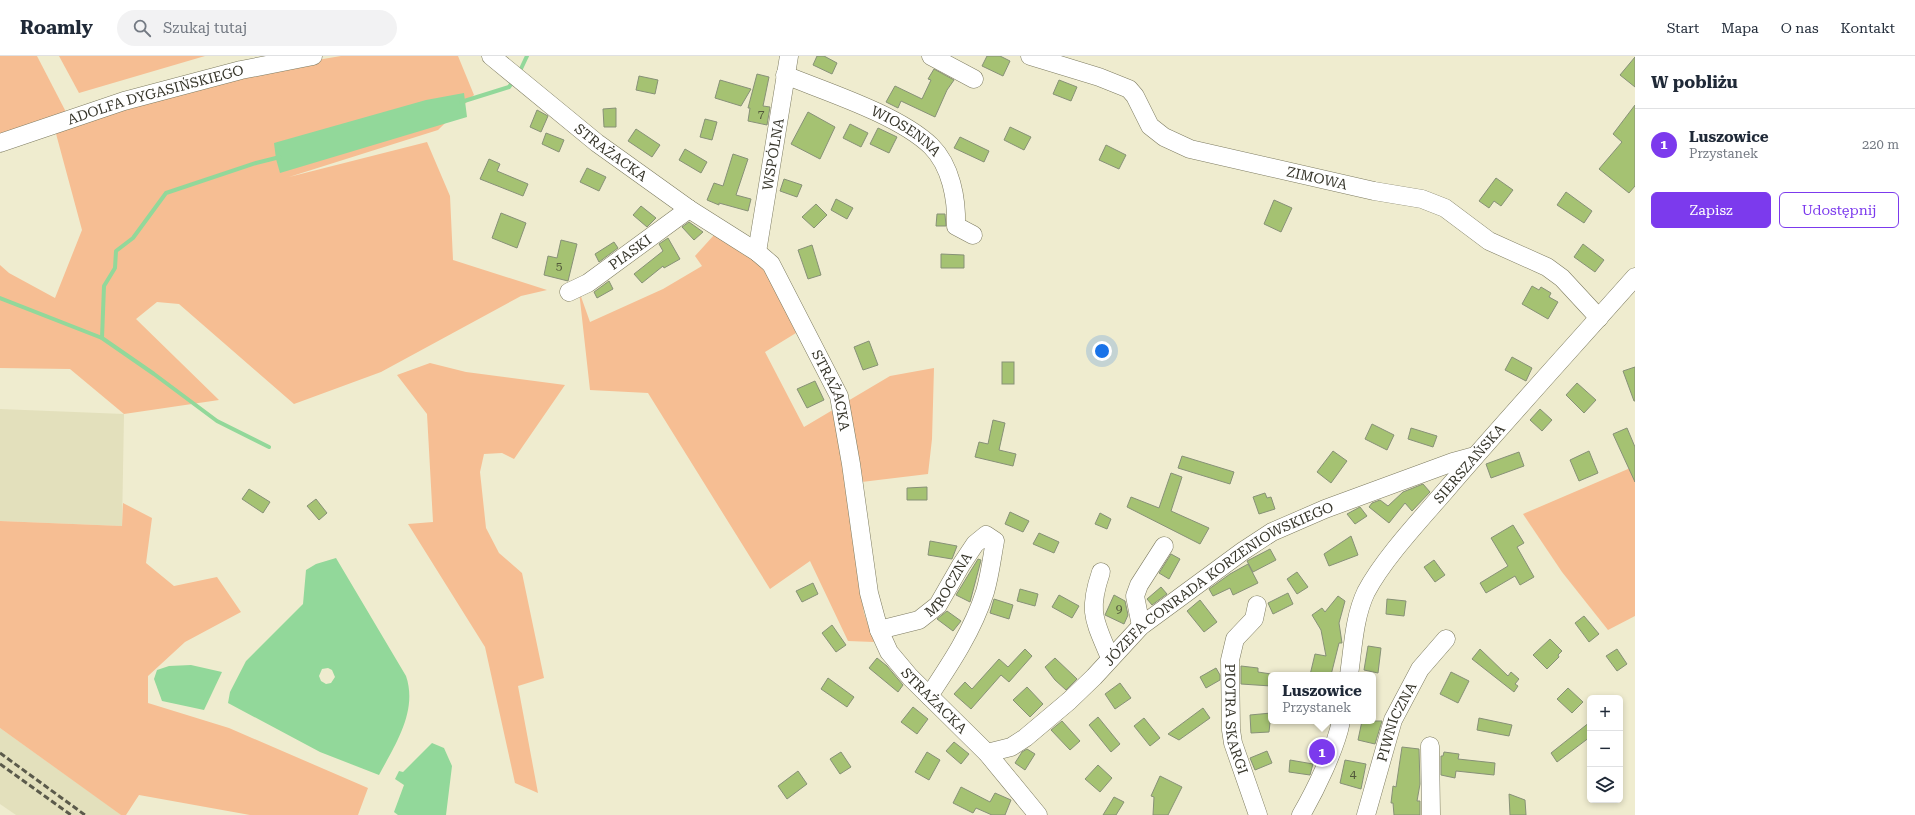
<!DOCTYPE html>
<html lang="pl">
<head>
<meta charset="utf-8">
<style>
	:root { --surface:#fff; --page:#f2f2f3; --text:#1f2937; --muted:#747a83; --line:#e0e1e3; --accent:#7c3aed }
	body { margin:0; font-family:"Roboto Serif",serif; background:var(--page); color:var(--text) }
	.controls { position:absolute; right:12px; bottom:12px; display:grid; overflow:hidden; border-radius:6px; box-shadow:0 2px 6px #0003 }
	.controls button { width:36px; height:36px; display:grid; place-items:center; padding:0; border:0; border-bottom:1px solid var(--line); background:var(--surface); color:var(--text); font:20px sans-serif }
	.you { position:absolute; left:1102px; top:295px; width:14px; height:14px; margin:-10px; border:3px solid #fff; border-radius:50%; background:#1a73e8; box-shadow:0 0 0 6px #1a73e833 }
	.badge { display:grid; place-items:center; width:26px; height:26px; border-radius:50%; background:var(--accent); color:#fff; font-size:13px; font-weight:700 }
	.pin { position:absolute; translate:-50% -50%; border:2px solid #fff; box-shadow:0 1px 4px #0006 }
	.popup { position:absolute; left:1268px; top:616px; width:108px; height:52px; box-sizing:border-box; display:grid; place-content:center; border-radius:6px; background:var(--surface); filter:drop-shadow(0 1px 3px #0005); font-size:13px; white-space:nowrap; color:var(--muted) }
	.popup b { font-size:15px; color:var(--text) }
	.popup::after { content:''; position:absolute; left:50%; top:100%; margin-left:-8px; border:8px solid transparent; border-top-color:var(--surface) }
	.list { margin:0; padding:0; list-style:none }
	h2 { display:flex; justify-content:space-between; align-items:center; height:52px; margin:0; padding:0 16px; font-size:17px }
	h2 small { font-size:13px; font-weight:400; color:var(--muted) }
	.list li { display:grid; grid-template-columns:26px 1fr auto; gap:12px; align-items:center; box-sizing:border-box; height:72px; padding:0 16px; border-top:1px solid var(--line) }
	.list b { display:block; font-size:15px; white-space:nowrap }
	.list p { margin:0; font-size:13px; white-space:nowrap; color:var(--muted) }
	.list em { font-size:13px; font-style:normal; color:var(--muted) }
	.actions { display:flex; gap:8px; padding:12px 16px }
	.actions a { flex:1; padding:9px 0; border:1px solid var(--accent); border-radius:6px; text-align:center; font-size:14px; color:var(--accent) }
	.actions .main { background:var(--accent); color:#fff }
	.icon { flex:none; width:22px; height:22px; fill:none; stroke:currentColor; stroke-width:2; stroke-linecap:round; stroke-linejoin:round }
	.map { position:relative; flex:none; width:1635px; height:759px; overflow:hidden }
	header { display:flex; align-items:center; gap:24px; box-sizing:border-box; height:56px; padding:0 20px; background:var(--surface); border-bottom:1px solid var(--line) }
	header strong { font-size:19px }
	nav { display:flex; gap:22px; margin-inline-start:auto; font-size:14px }
	.search { width:280px; height:36px; background:var(--page); display:flex; align-items:center; gap:10px; box-sizing:border-box; padding:0 14px; border-radius:22px; color:var(--muted); font-size:15px }
	main { display:flex }
	aside { flex:1; background:var(--surface) }
	.map>svg:first-child { display:block }
	.built { fill:#e3e0bc }
	.green { fill:#f6be93 }
	.water { fill:#92d89a; fill-rule:evenodd }
	.lines { fill:none; stroke-linecap:round; stroke-linejoin:round }
	.stream { stroke:#92d89a; stroke-width:4 }
	.building { fill:#a5c272; stroke:#879177 }
	.minor-casing { stroke:#7d7b60; stroke-width:19 }
	.minor { stroke:#fff; stroke-width:18 }
	.rail { stroke:#5b5a4b; stroke-width:3; stroke-dasharray:6 3; stroke-linecap:butt }
	.labels { text-anchor:middle; dominant-baseline:central; stroke-width:3; stroke-linejoin:round; paint-order:stroke }
	.number-label { font-size:12px; fill:#52583c }
	.street-label { font-size:14px; fill:#36352a; stroke:#fff }
</style>
</head>
<body>
<header>
<strong>Roamly</strong>
<div class="search"><svg class="icon" aria-label="search" viewBox="0 0 24 24"><circle cx="10" cy="10" r="6"/><path d="M15 15l6 6"/></svg>Szukaj tutaj</div>
<nav><a>Start</a><a>Mapa</a><a>O nas</a><a>Kontakt</a></nav>
</header>
<main>
<div class="map">
<svg width="1635" height="759" viewBox="0 0 1635 759">
	<rect width="100%" height="100%" fill="#efeccf"/>
	<g class="built">
		<polygon points="0,353 124,358 122,470 0,465"/>
		<polygon points="0,672 116,755 121,759 16,759 0,748"/>
	</g>
	<g class="green">
		<polygon points="0,0 37,0 67,58 0,81"/>
		<polygon points="59,0 205,0 79,37"/>
		<polygon points="341,0 458,0 474,39 438,74 289,121 427,86 450,140 453,204 547,234 521,240 381,316 294,348 179,248 157,246 136,263 219,344 124,358 70,313 0,312 0,209 9,217 55,242 82,174 55,74 72,68 293,8"/>
		<polygon points="714,179 754,202 766,214 796,277 765,296 804,371 890,320 934,312 932,383 928,418 845,428 864,557 874,586 848,585 810,505 770,533 648,337 590,334 579,235 590,266 663,233 702,210 695,200"/>
		<polygon points="430,307 466,316 565,329 514,403 502,397 484,398 480,416 486,472 499,497 522,517 544,622 518,630 538,737 515,727 485,591 408,468 433,466 427,358 397,319"/>
		<polygon points="1635,410 1635,560 1608,574 1562,516 1523,458"/>
		<polygon points="123,447 152,462 146,507 174,530 217,521 241,556 185,586 148,620 148,647 229,672 368,732 358,759 250,759 139,739 126,759 121,759 0,672 0,465 122,470"/>
	</g>
	<g class="water">
		<polygon points="464,37 467,61 280,117 276,103 274,87 426,44"/>
		<path d="M336,502L406,620C418,655 395,689 379,719L320,696L228,647L230,636L246,605L303,548L306,514L316,508ZM328,612L332,614L335,621L331,627L326,628L321,625L319,620L322,613Z"/>
		<polygon points="191,609 222,616 204,654 162,645 154,623 157,614 169,610"/>
		<polygon points="432,687 444,692 452,710 446,759 398,759 394,756 404,729 395,723 399,715 403,716"/>
	</g>
	<g class="lines">
		<g class="stream">
			<polyline points="519,17 527,0"/>
			<polyline points="461,46 509,31 514,24"/>
			<polyline points="0,242 102,282"/>
			<polyline points="269,391 217,365 154,318 102,282 104,230 115,212 116,195 133,182 166,137 256,107 280,101"/>
		</g>
	</g>
	<g class="building">
		<polygon points="817,0 824,0 837,7 832,18 813,9"/>
		<polygon points="987,0 1000,0 1010,5 1003,20 982,10"/>
		<polygon points="1635,1 1635,31 1620,19"/>
		<polygon points="934,13 954,24 947,34 935,61 901,45 898,52 886,46 895,30 922,43 931,24 928,23"/>
		<polygon points="757,18 769,21 763,50 770,51 767,69 748,65 750,52 748,52"/>
		<polygon points="639,20 658,24 655,38 636,34"/>
		<polygon points="720,24 751,33 741,50 715,42"/>
		<polygon points="1059,24 1077,31 1071,45 1053,38"/>
		<polygon points="1635,49 1635,130 1629,137 1599,113 1622,86 1613,78"/>
		<polygon points="616,52 616,71 604,71 603,53"/>
		<polygon points="537,54 548,60 541,76 530,71"/>
		<polygon points="808,56 835,71 820,103 791,88"/>
		<polygon points="705,63 717,66 712,84 700,81"/>
		<polygon points="850,68 868,77 861,91 843,82"/>
		<polygon points="1010,71 1031,81 1024,94 1004,84"/>
		<polygon points="878,72 897,81 889,97 870,88"/>
		<polygon points="636,73 660,89 652,101 628,85"/>
		<polygon points="546,77 564,84 559,96 542,88"/>
		<polygon points="960,81 989,95 984,106 954,92"/>
		<polygon points="1106,89 1126,99 1119,113 1099,104"/>
		<polygon points="685,93 707,106 701,117 679,104"/>
		<polygon points="733,98 748,103 736,139 751,143 748,155 719,147 719,149 707,144 714,127 723,130"/>
		<polygon points="489,103 500,108 497,115 528,128 523,140 480,123"/>
		<polygon points="587,112 606,121 599,135 580,126"/>
		<polygon points="1496,122 1513,134 1501,150 1494,145 1489,152 1479,145"/>
		<polygon points="784,123 802,129 797,141 780,135"/>
		<polygon points="1566,136 1592,155 1584,167 1557,149"/>
		<polygon points="836,143 853,152 847,163 831,154"/>
		<polygon points="1274,144 1292,152 1281,176 1264,168"/>
		<polygon points="816,148 827,159 814,172 802,161"/>
		<polygon points="641,150 656,162 647,171 633,159"/>
		<polygon points="501,157 526,167 517,192 492,182"/>
		<polygon points="937,158 945,158 946,170 936,170"/>
		<polygon points="689,166 703,176 694,184 682,171"/>
		<polygon points="668,182 680,203 664,212 663,210 642,227 634,218 663,195 659,188"/>
		<polygon points="561,184 577,188 568,225 544,219 548,200 557,202"/>
		<polygon points="614,186 618,192 599,206 595,198"/>
		<polygon points="1583,188 1604,204 1595,216 1574,201"/>
		<polygon points="812,189 821,219 808,223 798,194"/>
		<polygon points="941,198 964,199 964,212 941,212"/>
		<polygon points="609,225 613,233 597,242 594,236"/>
		<polygon points="1532,230 1539,234 1541,231 1551,237 1549,241 1558,246 1548,263 1522,248"/>
		<polygon points="869,285 878,309 863,314 854,291"/>
		<polygon points="1512,301 1532,312 1526,325 1505,314"/>
		<rect x="1002" y="306" width="12" height="22"/>
		<polygon points="1635,311 1635,345 1634,345 1623,315"/>
		<polygon points="815,325 824,344 807,352 797,333"/>
		<polygon points="1577,327 1596,344 1584,357 1566,339"/>
		<polygon points="1540,353 1552,364 1542,375 1530,364"/>
		<polygon points="993,364 1005,367 999,394 1016,398 1013,410 975,401 979,386 988,388"/>
		<polygon points="1372,368 1394,379 1387,394 1365,383"/>
		<polygon points="1411,372 1437,380 1433,391 1408,383"/>
		<polygon points="1627,372 1635,391 1635,426 1613,378"/>
		<polygon points="1333,395 1347,405 1331,427 1317,416"/>
		<polygon points="1589,395 1598,417 1579,425 1570,404"/>
		<polygon points="1519,396 1524,410 1491,422 1486,408"/>
		<polygon points="1182,400 1234,416 1230,428 1178,412"/>
		<polygon points="1171,417 1182,421 1171,455 1209,472 1200,488 1127,451 1131,441 1159,452"/>
		<polygon points="1423,428 1430,436 1412,455 1405,447 1389,467 1369,451 1372,447 1380,444 1388,450 1403,436"/>
		<polygon points="927,431 927,444 907,444 907,432"/>
		<polygon points="249,433 270,446 263,457 242,443"/>
		<polygon points="1265,437 1267,442 1271,441 1275,453 1259,458 1253,441"/>
		<polygon points="316,443 327,457 319,464 307,450"/>
		<polygon points="1360,451 1367,460 1355,468 1347,458"/>
		<polygon points="1010,456 1029,465 1023,476 1005,468"/>
		<polygon points="1100,457 1111,463 1107,473 1095,468"/>
		<polygon points="1513,469 1524,487 1517,491 1534,521 1520,529 1515,520 1486,537 1480,527 1508,510 1491,482"/>
		<polygon points="1039,477 1059,486 1054,497 1033,488"/>
		<polygon points="1351,480 1358,499 1329,510 1324,498"/>
		<polygon points="930,485 957,490 952,503 928,499"/>
		<polygon points="1270,493 1276,504 1253,516 1247,505"/>
		<polygon points="1171,498 1180,503 1169,523 1159,517"/>
		<polygon points="978,503 981,504 980,508 970,546 956,539"/>
		<polygon points="1434,504 1445,519 1435,526 1424,511"/>
		<polygon points="1248,508 1258,527 1233,539 1230,532 1213,540 1209,533 1230,518"/>
		<polygon points="1297,516 1308,531 1297,538 1287,523"/>
		<polygon points="813,527 818,538 802,546 796,535"/>
		<polygon points="1161,531 1167,538 1152,549 1147,543"/>
		<polygon points="1020,533 1038,538 1035,550 1017,545"/>
		<polygon points="1288,537 1293,548 1273,558 1268,547"/>
		<polygon points="1059,539 1079,550 1072,562 1052,551"/>
		<polygon points="1114,539 1125,545 1128,559 1124,568 1105,559"/>
		<polygon points="1338,540 1345,545 1339,567 1342,587 1339,587 1331,619 1310,619 1315,598 1326,600 1321,574 1312,559 1322,552 1325,556"/>
		<polygon points="994,543 1013,549 1009,563 990,557"/>
		<polygon points="1387,543 1406,545 1404,560 1386,558"/>
		<polygon points="1200,544 1217,566 1204,576 1187,555"/>
		<polygon points="947,555 961,565 953,575 937,563"/>
		<polygon points="1584,560 1599,578 1589,586 1575,567"/>
		<polygon points="832,569 846,589 836,596 822,577"/>
		<polygon points="1550,583 1562,595 1558,599 1559,601 1547,613 1533,599"/>
		<polygon points="1368,590 1381,592 1378,617 1364,614"/>
		<polygon points="1025,593 1032,600 1009,626 1001,619 971,653 954,638 965,626 972,633 999,603 1008,611"/>
		<polygon points="1480,593 1508,620 1511,616 1519,623 1515,628 1518,630 1514,636 1472,603"/>
		<polygon points="1617,593 1627,608 1617,615 1606,600"/>
		<polygon points="877,602 887,610 903,629 898,636 869,612"/>
		<polygon points="1055,602 1077,623 1066,634 1055,624 1045,611"/>
		<polygon points="1241,610 1258,612 1258,616 1271,618 1271,630 1241,628"/>
		<polygon points="1216,612 1220,619 1220,624 1206,632 1200,621"/>
		<polygon points="1451,616 1469,625 1458,647 1440,638"/>
		<polygon points="828,622 854,641 847,651 821,633"/>
		<polygon points="1120,627 1131,642 1115,653 1105,638"/>
		<polygon points="1027,631 1043,648 1030,661 1013,644"/>
		<polygon points="1568,632 1583,646 1572,657 1557,643"/>
		<polygon points="913,651 928,663 917,678 901,666"/>
		<polygon points="1203,652 1210,662 1179,684 1168,678"/>
		<polygon points="1271,657 1269,676 1251,677 1250,659"/>
		<polygon points="1098,661 1120,688 1111,696 1089,669"/>
		<polygon points="1144,662 1160,682 1150,690 1134,670"/>
		<polygon points="1479,662 1512,669 1509,680 1477,674"/>
		<polygon points="1062,665 1080,685 1070,694 1051,674"/>
		<polygon points="1362,665 1382,665 1375,688 1358,684"/>
		<polygon points="1590,666 1590,681 1557,706 1551,697"/>
		<polygon points="954,686 969,698 961,708 946,695"/>
		<polygon points="1402,691 1419,693 1420,728 1417,745 1420,745 1420,759 1394,759 1393,747 1391,747 1393,730 1396,731"/>
		<polygon points="1027,693 1035,698 1025,714 1015,707 1022,696"/>
		<polygon points="1267,695 1272,707 1255,714 1250,702"/>
		<polygon points="841,696 851,711 840,718 830,703"/>
		<polygon points="927,696 940,704 929,724 915,716"/>
		<polygon points="1444,696 1459,698 1458,703 1495,707 1494,719 1456,715 1455,722 1441,719 1441,700 1443,700"/>
		<polygon points="1290,704 1313,708 1310,719 1289,716"/>
		<polygon points="1345,704 1366,708 1361,733 1340,727"/>
		<polygon points="1098,709 1112,722 1100,736 1085,723"/>
		<polygon points="798,715 807,728 787,743 778,730"/>
		<polygon points="1160,720 1182,731 1168,759 1153,759 1154,741 1151,740"/>
		<polygon points="961,731 990,746 995,737 1011,744 1005,759 992,759 976,752 973,757 953,747"/>
		<polygon points="1509,738 1525,744 1526,759 1510,759"/>
		<polygon points="1114,741 1124,746 1116,759 1103,759"/>
	</g>
	<g class="lines">
		<defs>
			<g id="minor">
				<path id="s1" d="M491,0L597,87L689,153L757,196L771,208L839,340L851,408L869,537L879,574L889,596L910,621L987,697L1038,759"/>
				<polyline points="931,0 974,23"/>
				<path id="s2" d="M1030,0L1099,21L1129,33L1135,40L1150,70L1164,81L1190,93L1374,135L1422,143L1445,152L1489,185L1547,211L1562,222L1599,262"/>
				<path id="s3" d="M785,19C827,36 899,59 931,90C951,110 957,143 956,170L973,179"/>
				<path id="s4" d="M0,87L124,45L241,14L313,0"/>
				<path id="s5" d="M757,196L789,0"/>
				<path id="s6" d="M569,236L588,227L689,153"/>
				<path d="M1101,516C1087,557 1095,565 1110,602"/>
				<path id="s7" d="M1257,549L1254,563L1235,583L1230,604L1231,674L1233,687L1258,759"/>
				<polyline points="1141,570 1135,540 1139,529 1164,490"/>
				<path id="s8" d="M879,574L919,564L938,549L961,509L975,488L986,479L995,485C992,501 990,519 985,536C973,574 951,607 929,640"/>
				<path id="s9" d="M1349,619C1353,592 1354,561 1366,536C1384,502 1421,463 1446,434C1508,362 1572,292 1635,221"/>
				<polyline points="1430,690 1431,759"/>
				<path id="s10" d="M987,697L1011,691L1025,682L1069,645L1094,621L1141,570L1243,495L1272,476L1325,453L1453,406L1475,400"/>
				<path d="M1301,759C1315,735 1336,692 1341,665"/>
				<path id="s11" d="M1366,759L1393,664L1420,613L1446,583"/>
			</g>
		</defs>
		<use href="#minor" class="minor-casing"/>
		<use href="#minor" class="minor"/>
		<g class="rail">
			<polyline points="0,697 85,759"/>
			<polyline points="0,708 71,759"/>
		</g>
	</g>
	<g class="labels">
		<g class="number-label">
			<text x="761" y="58">7</text>
			<text x="559" y="210">5</text>
			<text x="1119" y="553">9</text>
			<text x="1353" y="718">4</text>
		</g>
		<g class="street-label">
			<text stroke="none"><textPath href="#s4" startOffset="163">ADOLFA DYGASIŃSKIEGO</textPath></text>
			<text stroke="none"><textPath href="#s3" startOffset="134">WIOSENNA</textPath></text>
			<text stroke="none"><textPath href="#s1" startOffset="154">STRAŻACKA</textPath></text>
			<text stroke="none"><textPath href="#s5" startOffset="99">WSPÓLNA</textPath></text>
			<text stroke="none"><textPath href="#s2" startOffset="324">ZIMOWA</textPath></text>
			<text stroke="none"><textPath href="#s6" startOffset="73">PIASKI</textPath></text>
			<text stroke="none"><textPath href="#s1" startOffset="490">STRAŻACKA</textPath></text>
			<text stroke="none"><textPath href="#s9" startOffset="250">SIERSZAŃSKA</textPath></text>
			<text stroke="none"><textPath href="#s8" startOffset="88">MROCZNA</textPath></text>
			<text stroke="none"><textPath href="#s10" startOffset="291">JÓZEFA CONRADA KORZENIOWSKIEGO</textPath></text>
			<text stroke="none"><textPath href="#s1" startOffset="826">STRAŻACKA</textPath></text>
			<text stroke="none"><textPath href="#s7" startOffset="123">PIOTRA SKARGI</textPath></text>
			<text stroke="none"><textPath href="#s11" startOffset="98">PIWNICZNA</textPath></text>
		</g>
	</g>
</svg>
<div class="controls">
<button>+</button>
<button>−</button>
<button><svg class="icon" aria-label="layers" viewBox="0 0 24 24"><path d="M12 4l9 5-9 5-9-5zM3 14l9 5 9-5"/></svg></button>
</div>
<div class="you"></div>
<div class="pin badge" style="left:1322px;top:696px">1</div>
<div class="popup"><b>Luszowice</b>Przystanek</div>
</div>
<aside>
<h2>W pobliżu<small></small></h2>
<ul class="list">
<li><span class="badge">1</span><div><b>Luszowice</b><p>Przystanek</p></div><em>220 m</em></li>
</ul>
<div class="actions"><a class="main">Zapisz</a><a>Udostępnij</a></div>
</aside>
</main>
</body>
</html>
